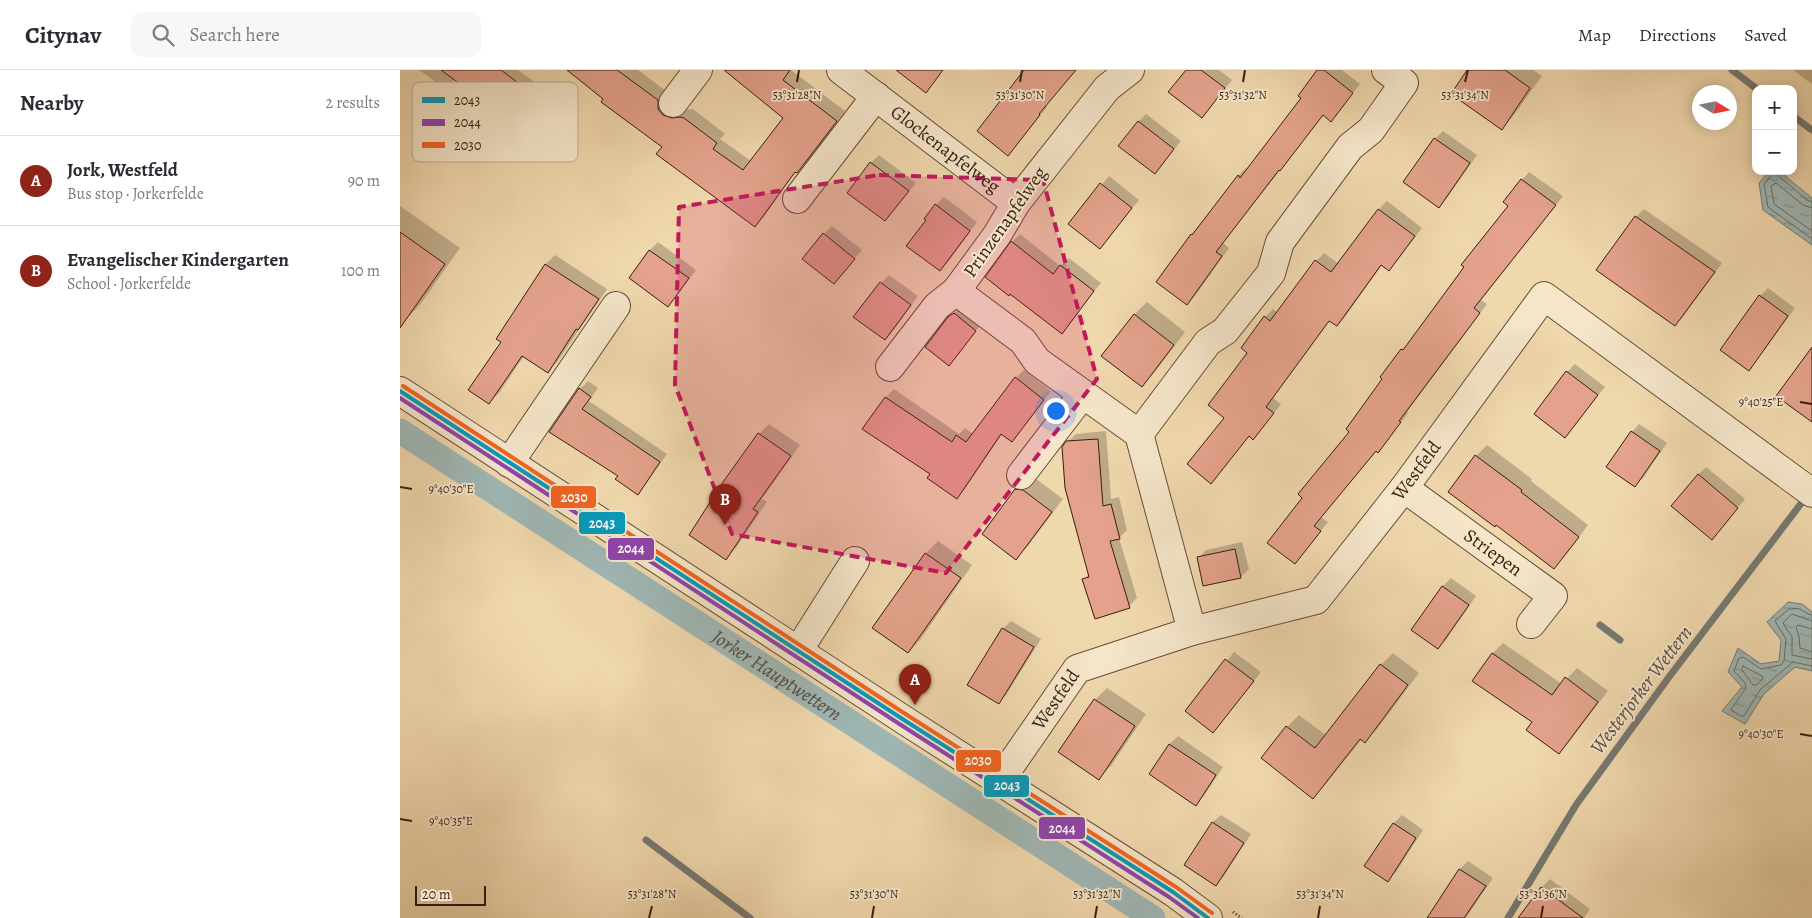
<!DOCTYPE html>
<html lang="en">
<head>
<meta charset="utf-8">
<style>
	:root { --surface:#fff; --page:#f7f7f7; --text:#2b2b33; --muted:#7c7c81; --line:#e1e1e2; --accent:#8f2418 }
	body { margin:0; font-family:Alegreya,serif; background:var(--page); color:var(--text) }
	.controls { position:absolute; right:15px; top:15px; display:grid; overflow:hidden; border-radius:10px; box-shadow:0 2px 12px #0003 }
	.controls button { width:45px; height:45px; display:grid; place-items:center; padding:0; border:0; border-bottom:1px solid var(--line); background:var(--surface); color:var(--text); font:25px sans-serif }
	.compass { position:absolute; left:1292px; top:15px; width:45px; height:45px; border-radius:50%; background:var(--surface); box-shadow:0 2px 12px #0003; rotate:100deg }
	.scale { position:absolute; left:15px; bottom:12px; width:71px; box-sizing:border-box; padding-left:5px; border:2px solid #381d10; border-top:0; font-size:14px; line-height:18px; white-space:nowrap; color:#381d10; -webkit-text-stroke:4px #f5e6ca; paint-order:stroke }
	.you { position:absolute; left:655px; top:340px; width:18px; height:18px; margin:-12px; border:4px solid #fff; border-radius:50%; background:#1a73e8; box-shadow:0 0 0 8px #1a73e833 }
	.badge { display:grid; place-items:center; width:32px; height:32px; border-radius:50%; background:var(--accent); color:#fff; font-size:16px; font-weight:700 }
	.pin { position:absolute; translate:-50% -41px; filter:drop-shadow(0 1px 2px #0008) }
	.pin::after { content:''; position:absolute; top:26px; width:18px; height:15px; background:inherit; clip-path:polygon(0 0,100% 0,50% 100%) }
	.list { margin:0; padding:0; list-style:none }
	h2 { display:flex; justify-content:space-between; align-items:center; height:65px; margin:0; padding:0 20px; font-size:21px }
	h2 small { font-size:16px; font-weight:400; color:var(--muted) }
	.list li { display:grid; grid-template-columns:32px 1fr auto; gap:15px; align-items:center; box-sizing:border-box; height:90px; padding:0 20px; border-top:1px solid var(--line) }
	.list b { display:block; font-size:19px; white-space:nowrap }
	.list p { margin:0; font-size:16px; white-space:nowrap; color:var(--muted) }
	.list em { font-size:16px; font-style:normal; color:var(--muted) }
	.icon { flex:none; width:28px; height:28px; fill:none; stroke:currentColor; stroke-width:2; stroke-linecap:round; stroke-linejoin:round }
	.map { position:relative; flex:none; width:1412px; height:848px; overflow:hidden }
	header { display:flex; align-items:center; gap:30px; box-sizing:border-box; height:70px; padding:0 25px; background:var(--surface); border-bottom:1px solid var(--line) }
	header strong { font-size:24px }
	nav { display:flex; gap:28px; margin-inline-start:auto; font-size:18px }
	.search { width:350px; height:45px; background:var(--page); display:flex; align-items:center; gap:12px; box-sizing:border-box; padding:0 18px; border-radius:10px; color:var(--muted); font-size:19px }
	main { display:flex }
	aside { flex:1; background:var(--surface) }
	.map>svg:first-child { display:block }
	.water { fill:url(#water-ripples); stroke:#767973 }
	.shadow { fill:#0003 }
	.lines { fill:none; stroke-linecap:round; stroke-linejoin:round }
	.shore { stroke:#6c6a62; stroke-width:1 }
	.stream { stroke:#767973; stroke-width:7 }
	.canal { stroke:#9fb7b5; stroke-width:25 }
	.building { fill:#e4a28c; stroke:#381d10 }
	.minor-casing { stroke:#664c37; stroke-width:30 }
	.path { stroke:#381d10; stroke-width:3; stroke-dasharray:1 2.5; stroke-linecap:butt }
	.minor { stroke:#f5e6ca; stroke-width:28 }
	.bus-1-casing { stroke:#f5e6ca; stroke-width:8 }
	.bus-2-casing { stroke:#f5e6ca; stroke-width:8 }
	.bus-3-casing { stroke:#f5e6ca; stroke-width:8 }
	.bus-1 { stroke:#069bbb; stroke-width:4 }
	.bus-2 { stroke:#8e44ad; stroke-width:4 }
	.bus-3 { stroke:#f26522; stroke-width:4 }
	.marked { fill:#c2185b; fill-opacity:0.2; stroke:#c2185b; stroke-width:4; stroke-dasharray:10 6; stroke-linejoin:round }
	.ticks { fill:none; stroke:#381d10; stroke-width:2 }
	.labels { text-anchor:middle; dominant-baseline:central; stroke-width:4; stroke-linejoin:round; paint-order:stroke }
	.street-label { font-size:19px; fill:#381d10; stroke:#f5e6ca }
	.water-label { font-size:20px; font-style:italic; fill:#574b42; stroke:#f5e6ca }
	.key { fill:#f5e6ca; stroke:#bcaa92; stroke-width:1 }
	.key-label { font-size:14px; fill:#381d10 }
	.ticks-label { font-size:12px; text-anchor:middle; fill:#381d10; stroke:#f5e6ca; stroke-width:4; stroke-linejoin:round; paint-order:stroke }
	.line-badge { stroke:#f5e6ca; stroke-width:2 }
	.badge-label { font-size:14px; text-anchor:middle; font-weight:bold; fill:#fff }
</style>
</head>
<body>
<header>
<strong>Citynav</strong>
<div class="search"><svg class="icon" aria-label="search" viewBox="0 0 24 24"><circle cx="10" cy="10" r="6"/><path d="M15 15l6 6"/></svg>Search here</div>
<nav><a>Map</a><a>Directions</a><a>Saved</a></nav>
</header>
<main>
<aside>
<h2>Nearby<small>2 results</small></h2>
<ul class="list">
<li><span class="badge">A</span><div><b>Jork, Westfeld</b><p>Bus stop · Jorkerfelde</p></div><em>90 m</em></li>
<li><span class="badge">B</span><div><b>Evangelischer Kindergarten</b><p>School · Jorkerfelde</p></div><em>100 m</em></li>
</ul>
</aside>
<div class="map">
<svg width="1412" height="848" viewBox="0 0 1412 848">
	<defs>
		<pattern id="water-ripples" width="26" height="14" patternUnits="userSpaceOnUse" patternTransform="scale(1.25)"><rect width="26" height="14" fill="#9fb7b5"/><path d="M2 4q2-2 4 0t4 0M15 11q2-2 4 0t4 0" fill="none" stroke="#839492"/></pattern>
	</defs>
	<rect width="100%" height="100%" fill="#f0d8ad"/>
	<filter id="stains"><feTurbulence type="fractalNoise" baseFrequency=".004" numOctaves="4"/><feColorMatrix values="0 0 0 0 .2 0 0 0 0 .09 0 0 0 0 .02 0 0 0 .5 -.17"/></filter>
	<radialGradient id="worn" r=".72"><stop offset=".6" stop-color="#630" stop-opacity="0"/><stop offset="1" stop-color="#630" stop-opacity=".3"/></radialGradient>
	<g class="water">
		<polygon points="1379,101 1412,128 1412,175 1363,140 1359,113 1368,103"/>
		<polygon points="1388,532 1402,534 1412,542 1412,601 1395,597 1364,624 1345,654 1322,641 1342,617 1328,602 1338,578 1361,594 1379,591 1381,570 1367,552"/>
	</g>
	<g class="shadow">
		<polygon points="19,0 118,0 158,29 130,64 55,9 46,19"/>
		<polygon points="169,0 238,0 266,21 281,40 293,39 325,64 320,69 351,91 385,47 326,0 391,0 445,41 406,93 396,101 364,147 355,156 263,77"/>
		<polygon points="626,0 675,0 646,35 647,37 616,76 608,84"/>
		<polygon points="787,0 819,0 832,10 802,47"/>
		<polygon points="919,0 942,0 960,14 931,50 924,44 823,173 829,178 795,226 787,234 757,212 792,164 838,106 846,98 848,100 903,28"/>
		<polygon points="1069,0 1133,0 1142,6 1113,46 1101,58"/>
		<polygon points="1393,0 1412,0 1412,14"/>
		<polygon points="746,44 781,71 755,103 738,52"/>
		<polygon points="1043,61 1077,85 1047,128 1039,136 1035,69"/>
		<polygon points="479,85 516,113 485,150 471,93"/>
		<polygon points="1129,102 1163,126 1081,230 1087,234 1007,342 1008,343 986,373 978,381 977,380 921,447 928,452 895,493 951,362 1002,280 1010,272 1109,135 1122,110"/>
		<polygon points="709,106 739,130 700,177 670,154"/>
		<polygon points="544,127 577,152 548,192 540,200 527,150 536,135"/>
		<polygon points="987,131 1022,158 996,192 989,200 982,195 945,247 937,255 930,250 873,328 881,334 861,360 853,368 850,365 811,412 826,347 849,283 865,247 873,239 878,243 916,191 924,183 939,194 979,139"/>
		<polygon points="0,136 60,178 19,236 3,252 0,250"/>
		<polygon points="1244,139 1322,193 1283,247 1275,255 1198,200 1236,147"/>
		<polygon points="432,156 462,180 434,213 424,164"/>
		<polygon points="620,164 660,196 669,188 701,213 662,262 612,172"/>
		<polygon points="258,172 296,200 276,227 268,235 230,208 250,180"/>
		<polygon points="155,185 207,219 157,292 147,301 124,286 99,323 89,333 103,272 98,268 146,194"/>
		<polygon points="489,205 518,226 493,261 485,268 481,213"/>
		<polygon points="1368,218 1395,238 1356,291 1349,299 1360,226"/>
		<polygon points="747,232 785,262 754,303 742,315 703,286 735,244"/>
		<polygon points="558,239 583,252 549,294 549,248"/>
		<polygon points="1175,294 1205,317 1165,366 1167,302"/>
		<polygon points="624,300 651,321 612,371 602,364 565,419 557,427 531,404 463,358 486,327 494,319 559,364 565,358 573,364 616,308"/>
		<polygon points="188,311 198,318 189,331 267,384 245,415 237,423 220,406 151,361 180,319"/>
		<polygon points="369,354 400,375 362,429 367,432 336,478 326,488 324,413 359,364"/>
		<polygon points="1239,354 1267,373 1243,408 1235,415 1232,362"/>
		<polygon points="706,361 711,429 719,427 727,460 719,468 737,528 729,536 684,509 690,503 667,372 676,364"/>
		<polygon points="1087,375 1132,409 1131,411 1188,455 1164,487 1154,497 1097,454 1050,422 1076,386"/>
		<polygon points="1306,397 1345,429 1319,460 1298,405"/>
		<polygon points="628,408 635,408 663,429 628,476 616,488 616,420"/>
		<polygon points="538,471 572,495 520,570 508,582 474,558 526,483"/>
		<polygon points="842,472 849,499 841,507 798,488 806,480"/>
		<polygon points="1051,508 1076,526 1046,570 1038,578 1012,560 1043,516"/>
		<polygon points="611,551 641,569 606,625 598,633 569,614 603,559"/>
		<polygon points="1103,573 1162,614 1177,598 1208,621 1169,672 1159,683 1134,652 1074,611 1093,583"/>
		<polygon points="834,582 861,602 813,662 786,641"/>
		<polygon points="993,583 1019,603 977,659 965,671 962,669 925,715 913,727 863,688 887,657 899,645 927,666 981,595"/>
		<polygon points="707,618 746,644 711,696 699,708 660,682 695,630"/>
		<polygon points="778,666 823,697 804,726 796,734 751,704 770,674"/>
		<polygon points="821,745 851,764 824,806 816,814 785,795 813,752"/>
		<polygon points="1002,745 1023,760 996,802 988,810 994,753"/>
		<polygon points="1068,791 1093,808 1066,848 1033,848 1030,846 1060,799"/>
		<polygon points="1150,809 1190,839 1184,848 1119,848 1142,817"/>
	</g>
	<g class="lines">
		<g class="shore">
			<polyline points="1412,132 1407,130 1375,103 1373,103 1364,114 1368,137 1412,169"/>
			<polyline points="1412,138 1403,135 1376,113 1371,116 1374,134 1412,161"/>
			<polyline points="1412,545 1408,544 1400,539 1390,538 1375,551 1386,569 1384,591 1381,595 1361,599 1343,587 1339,588 1334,601 1345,613 1346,618 1332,638 1331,640 1341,646 1344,646 1360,620 1393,592 1412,596"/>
			<polyline points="1412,551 1392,544 1383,553 1392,567 1392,585 1412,589"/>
			<polyline points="1412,559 1398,555 1396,557 1399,567 1400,578 1412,582"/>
			<polygon points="1343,596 1362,606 1363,609 1356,615 1353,615 1342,600"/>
		</g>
		<g class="stream">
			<polyline points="1332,0 1357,19"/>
			<polyline points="1393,46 1412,60"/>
			<polyline points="1200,555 1220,570"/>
			<polyline points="246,770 350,848"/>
			<polyline points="1108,848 1176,735 1269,607 1406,427"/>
		</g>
		<path class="canal" id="s1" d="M0,361L753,848"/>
	</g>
	<g class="building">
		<polygon points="41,0 101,0 151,38 130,66"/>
		<polygon points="167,0 217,0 258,30 258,39 263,45 272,48 280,47 284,48 317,73 313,79 343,100 383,48 324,0 390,0 383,10 437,51 397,103 395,102 355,157 256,84 262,77 201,32 203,29"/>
		<polygon points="496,0 543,0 526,23"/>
		<polygon points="624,0 676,0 639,44 640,45 608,86 577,61"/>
		<polygon points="786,0 801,0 825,18 802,48 768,22"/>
		<polygon points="917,0 924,0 953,23 931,52 923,45 880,101 879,100 816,182 822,186 787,235 756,212 791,164 792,165 838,105 840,108 901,28 898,26"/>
		<polygon points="1067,0 1105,0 1130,18 1102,60 1051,24"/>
		<polygon points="738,51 774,79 755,104 718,76"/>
		<polygon points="1034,68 1070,93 1039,138 1003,112"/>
		<polygon points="470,92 509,121 485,151 447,123"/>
		<polygon points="1121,109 1156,135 1074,238 1080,243 999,351 1001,352 978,383 976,381 914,456 921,461 895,494 867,473 902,428 898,424 949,362 946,359 982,309 980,307 1001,279 1003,280 1064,197 1061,195 1108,136 1103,132"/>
		<polygon points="700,113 732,138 700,179 668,154"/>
		<polygon points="535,134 570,161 540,201 506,176 526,150 524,149"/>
		<polygon points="978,139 1015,166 989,201 981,195 937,256 929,251 866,337 874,343 853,370 849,366 811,414 787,394 824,348 808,335 847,283 841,278 864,246 870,251 915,190 931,202"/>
		<polygon points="1235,146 1315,202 1275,256 1196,200"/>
		<polygon points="0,162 45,194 0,258"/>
		<polygon points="423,163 455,189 434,214 402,189"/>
		<polygon points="611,171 653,204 660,195 694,221 662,264 610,224 609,226 585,207"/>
		<polygon points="249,180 289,208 268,237 229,208"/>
		<polygon points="145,194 199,229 178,260 176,259 148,303 122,286 89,334 68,320 101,272 96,269"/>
		<polygon points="480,212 511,235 485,270 453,247"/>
		<polygon points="1359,225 1388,246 1349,301 1320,280"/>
		<polygon points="554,243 576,261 549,296 525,277 548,247"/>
		<polygon points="734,244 774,275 742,317 701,286"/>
		<polygon points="1412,277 1412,352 1376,326"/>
		<polygon points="1166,301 1198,325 1165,368 1134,344"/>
		<polygon points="615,307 644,330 612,372 601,364 557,429 527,408 530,404 462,359 485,327 552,372 556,365 566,372"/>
		<polygon points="179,318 191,327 182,339 260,392 238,425 215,409 218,406 149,362"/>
		<polygon points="1231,361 1260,381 1235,417 1206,397"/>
		<polygon points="358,363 391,386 353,439 358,442 326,490 289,465 323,412"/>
		<polygon points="698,369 703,436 711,434 720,469 710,471 730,538 695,549 682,509 689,507 665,418 662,377 666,371"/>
		<polygon points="1075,385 1122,420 1121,422 1179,467 1154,499 1096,455 1095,457 1048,422"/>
		<polygon points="1298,404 1338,438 1312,470 1271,436"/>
		<polygon points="615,419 623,420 652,442 616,490 582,464"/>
		<polygon points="835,479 841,508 803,516 797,487"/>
		<polygon points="525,483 561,508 508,583 472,558"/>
		<polygon points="1042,516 1069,535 1038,579 1011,560"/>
		<polygon points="602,558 634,577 599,634 567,615"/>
		<polygon points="1092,583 1152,625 1165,607 1198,632 1159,684 1126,660 1132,652 1072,611"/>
		<polygon points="825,589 854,611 813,663 785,641"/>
		<polygon points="980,594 1008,615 965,673 960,669 913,729 861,688 886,656 915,678"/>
		<polygon points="694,629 735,656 699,710 658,682"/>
		<polygon points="769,674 816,705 796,736 749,704"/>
		<polygon points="812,752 844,773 816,816 784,795"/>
		<polygon points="993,753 1016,768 988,812 964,796"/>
		<polygon points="1059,799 1086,816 1064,848 1027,848"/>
		<polygon points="1141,817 1183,848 1118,848"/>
	</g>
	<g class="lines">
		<defs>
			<g id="minor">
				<path id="s2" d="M441,0L616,133"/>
				<polyline points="730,0 707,18 616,133 597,165 556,221 623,271 637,291 739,364 792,561"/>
				<polyline points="273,33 298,0"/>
				<polyline points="397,129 476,26"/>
				<polyline points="490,297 537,236 556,221"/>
				<polyline points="0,321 504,650 773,822 808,848"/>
				<polyline points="739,364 808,272 825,261 871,203 880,172 950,77 971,60 1004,13 986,0"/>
				<polyline points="109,393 216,236"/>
				<polyline points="621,405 683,324"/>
				<path id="s3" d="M1004,418L1153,526L1131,554"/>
				<polyline points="398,581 455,491"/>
				<path id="s4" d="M599,712L677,599L792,561L916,530L1004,418L1144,226L1412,423"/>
			</g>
		</defs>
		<use href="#minor" class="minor-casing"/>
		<polyline class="path" points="833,842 842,848"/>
		<use href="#minor" class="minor"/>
		<defs>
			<polyline id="bus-1" points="0,321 504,650 773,822 808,848"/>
			<polyline id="bus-2" points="0,328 501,655 769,827 798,848"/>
			<polyline id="bus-3" points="3,316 507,645 776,817 812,843"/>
		</defs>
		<use href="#bus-1" class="bus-1-casing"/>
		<use href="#bus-2" class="bus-2-casing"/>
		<use href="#bus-3" class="bus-3-casing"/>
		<use href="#bus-1" class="bus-1"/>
		<use href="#bus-2" class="bus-2"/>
		<use href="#bus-3" class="bus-3"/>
	</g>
	<path class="marked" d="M479,105L643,110L697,309L546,503L332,464L275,315L279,137Z"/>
	<path class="ticks" d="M397,12L399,0M620,12L622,0M843,12L845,0M1065,12L1068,0M1400,332L1412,334M0,417L12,419M1400,664L1412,666M0,749L12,751M249,848L252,836M472,848L474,836M695,848L697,836M918,848L920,836M1141,848L1143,836"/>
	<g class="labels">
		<g class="street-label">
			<text stroke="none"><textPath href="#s2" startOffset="131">Glockenapfelweg</textPath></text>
			<text transform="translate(605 152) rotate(-55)">Prinzenapfelweg</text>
			<text stroke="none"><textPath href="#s4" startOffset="550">Westfeld</textPath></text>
			<text stroke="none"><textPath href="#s3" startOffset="110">Striepen</textPath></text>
			<text stroke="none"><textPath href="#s4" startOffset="100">Westfeld</textPath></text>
		</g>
		<g class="water-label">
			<text stroke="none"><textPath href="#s1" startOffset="449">Jorker Hauptwettern</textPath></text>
			<text transform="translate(1241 620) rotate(-53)">Westerjorker Wettern</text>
		</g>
	</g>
	<rect x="12" y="12" width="166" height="80" rx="8" class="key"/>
	<rect x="22" y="27" width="23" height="6" fill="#069bbb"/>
	<rect x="22" y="49" width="23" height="7" fill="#8e44ad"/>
	<rect x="22" y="72" width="23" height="6" fill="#f26522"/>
	<g class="key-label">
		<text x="54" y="35">2043</text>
		<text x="54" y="57">2044</text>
		<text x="54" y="80">2030</text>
	</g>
	<g class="ticks-label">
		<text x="397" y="29">53°31'28"N</text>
		<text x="620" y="29">53°31'30"N</text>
		<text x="843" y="29">53°31'32"N</text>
		<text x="1065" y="29">53°31'34"N</text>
		<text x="1361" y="336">9°40'25"E</text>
		<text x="51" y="423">9°40'30"E</text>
		<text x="1361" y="668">9°40'30"E</text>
		<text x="51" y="755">9°40'35"E</text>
		<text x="252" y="828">53°31'28"N</text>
		<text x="474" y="828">53°31'30"N</text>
		<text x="697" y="828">53°31'32"N</text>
		<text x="920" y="828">53°31'34"N</text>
		<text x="1143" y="828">53°31'36"N</text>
	</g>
	<g class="line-badge">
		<rect x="150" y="415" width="47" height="24" rx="5" fill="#f26522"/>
		<rect x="178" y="441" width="48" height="24" rx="5" fill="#069bbb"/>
		<rect x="207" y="467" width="48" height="24" rx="5" fill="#8e44ad"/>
		<rect x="555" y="679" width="47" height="24" rx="5" fill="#f26522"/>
		<rect x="583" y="704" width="47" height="24" rx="5" fill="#069bbb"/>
		<rect x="638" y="746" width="48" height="24" rx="5" fill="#8e44ad"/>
	</g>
	<g class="badge-label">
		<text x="174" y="432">2030</text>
		<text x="202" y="458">2043</text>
		<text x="231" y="483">2044</text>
		<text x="578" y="695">2030</text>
		<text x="607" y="720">2043</text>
		<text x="662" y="763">2044</text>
	</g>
	<rect width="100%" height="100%" filter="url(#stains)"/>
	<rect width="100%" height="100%" fill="url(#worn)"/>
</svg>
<div class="controls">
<button>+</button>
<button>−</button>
</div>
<svg class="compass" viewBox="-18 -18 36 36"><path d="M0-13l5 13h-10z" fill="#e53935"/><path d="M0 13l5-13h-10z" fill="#7c7c81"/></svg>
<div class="scale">20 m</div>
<div class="you"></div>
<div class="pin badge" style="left:515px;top:635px">A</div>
<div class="pin badge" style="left:325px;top:455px">B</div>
</div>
</main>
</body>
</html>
